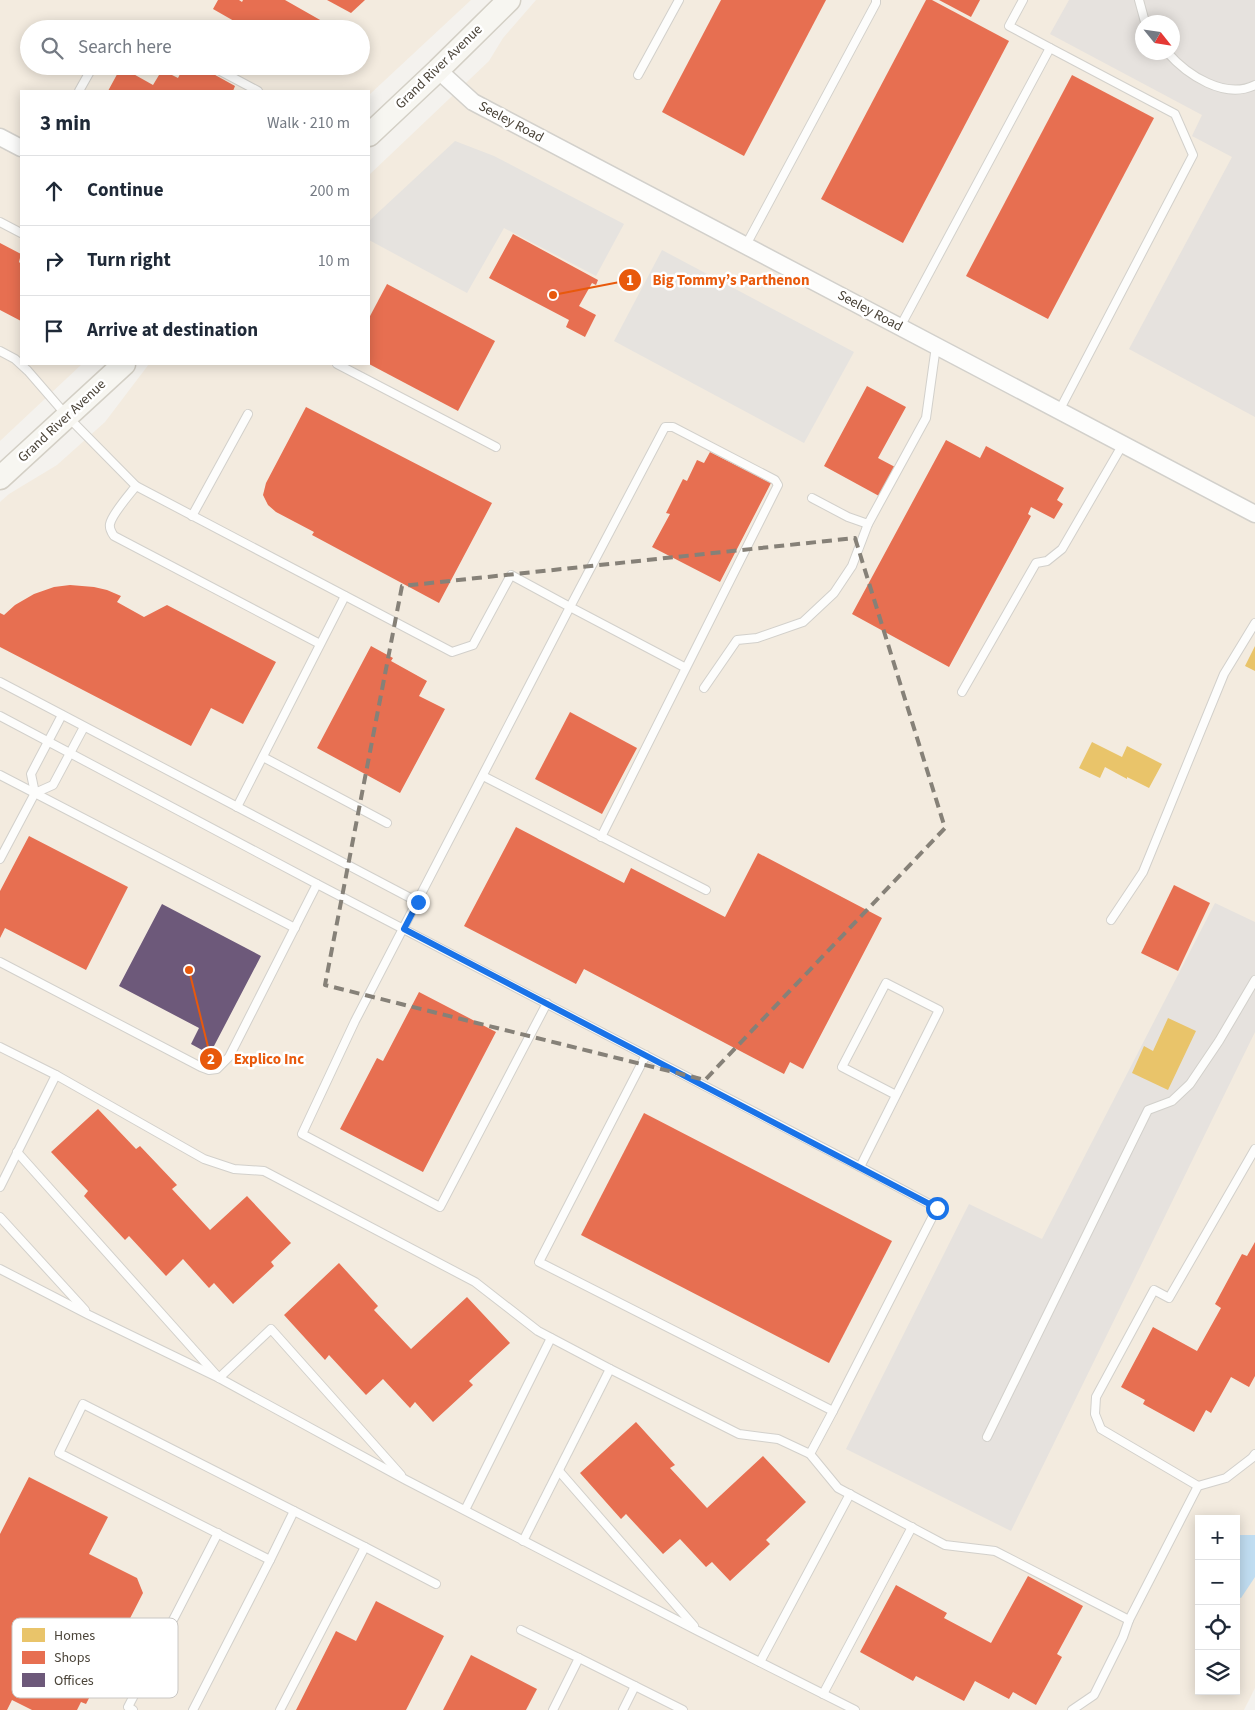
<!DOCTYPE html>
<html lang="en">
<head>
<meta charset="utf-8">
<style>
	:root { --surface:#fff; --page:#f2f2f3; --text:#1f2937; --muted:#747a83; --line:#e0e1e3 }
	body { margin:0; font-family:"Source Sans 3",sans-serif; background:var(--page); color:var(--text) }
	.controls { position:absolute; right:15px; bottom:15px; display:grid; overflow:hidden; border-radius:0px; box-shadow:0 2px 12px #0003 }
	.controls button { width:45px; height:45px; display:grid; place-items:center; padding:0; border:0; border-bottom:1px solid var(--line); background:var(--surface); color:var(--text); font:25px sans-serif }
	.compass { position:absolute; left:1135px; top:15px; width:45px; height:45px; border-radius:50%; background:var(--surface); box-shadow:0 2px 12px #0003; rotate:120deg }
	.stop { position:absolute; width:15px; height:15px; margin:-11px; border:4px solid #1a73e8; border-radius:50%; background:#fff }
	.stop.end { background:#1a73e8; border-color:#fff; box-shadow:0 1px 5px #0008 }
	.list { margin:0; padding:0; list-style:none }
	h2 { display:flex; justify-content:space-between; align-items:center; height:65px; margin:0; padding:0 20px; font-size:21px }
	h2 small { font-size:16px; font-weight:400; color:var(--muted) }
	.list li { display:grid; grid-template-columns:32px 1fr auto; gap:15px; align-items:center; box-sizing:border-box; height:70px; padding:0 20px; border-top:1px solid var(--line) }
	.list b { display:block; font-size:19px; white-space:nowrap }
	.list em { font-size:16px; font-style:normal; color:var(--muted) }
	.icon { flex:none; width:28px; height:28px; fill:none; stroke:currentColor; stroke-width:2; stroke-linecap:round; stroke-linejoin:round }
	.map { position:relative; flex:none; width:1255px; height:1710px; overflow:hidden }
	.search { position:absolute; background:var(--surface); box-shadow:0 2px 12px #0003; left:20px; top:20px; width:350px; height:55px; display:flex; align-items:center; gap:12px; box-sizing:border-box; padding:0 18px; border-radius:28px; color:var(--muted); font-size:19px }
	.panel { position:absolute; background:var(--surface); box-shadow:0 2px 12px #0003; left:20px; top:90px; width:350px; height:275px; border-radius:0px }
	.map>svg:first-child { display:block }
	.commercial { fill:#f3ebdf; fill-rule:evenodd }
	.industrial { fill:#e6e2de; fill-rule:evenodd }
	.parking { fill:#e6e3df }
	.water { fill:#c0ddf1 }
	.homes { fill:#e9c46a }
	.shops { fill:#e76f51 }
	.offices { fill:#6d597a }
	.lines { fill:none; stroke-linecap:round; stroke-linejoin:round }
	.service-casing { stroke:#d2d0cb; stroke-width:10 }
	.minor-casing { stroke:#d2d0cb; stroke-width:19 }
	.secondary-casing { stroke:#d3cfc5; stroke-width:25 }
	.service { stroke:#fdfdfc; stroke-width:8 }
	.minor { stroke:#fdfdfc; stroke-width:16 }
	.secondary { stroke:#f7f6f1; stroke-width:22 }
	.route { stroke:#1a73e8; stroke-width:6 }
	.marked { fill:none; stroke:#868178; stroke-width:4; stroke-dasharray:10 6; stroke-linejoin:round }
	.labels { text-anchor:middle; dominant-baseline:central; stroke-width:5; stroke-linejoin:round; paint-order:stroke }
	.street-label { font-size:14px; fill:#4b4439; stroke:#fff }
	.key { fill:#fff; stroke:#c9c7c4; stroke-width:1 }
	.key-label { font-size:14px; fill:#4b4439 }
	.leader { fill:none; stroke:#e8590c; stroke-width:2 }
	.callout-dot { fill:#e8590c; stroke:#fff; stroke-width:2 }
	.mark-label { font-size:15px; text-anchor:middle; font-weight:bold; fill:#fff }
	.callout-label { font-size:15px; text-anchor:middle; font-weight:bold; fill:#e8590c; stroke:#fff; stroke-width:5; stroke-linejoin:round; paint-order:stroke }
</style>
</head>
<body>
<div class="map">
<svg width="1255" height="1710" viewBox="0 0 1255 1710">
	<rect width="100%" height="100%" fill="#f4f2ee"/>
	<g class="commercial">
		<path d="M0,0H471L369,95V91H21V364H82L0,441ZM29,29H361V66H29Z"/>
		<path d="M536,0H1255V1688L1244,1710H0V502L9,494L57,465L105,422L149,364H369V175L489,61L503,38ZM1142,22H1172V52H1142ZM1199,1519H1236V1691H1199Z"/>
	</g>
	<g class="industrial">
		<path d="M1069,0H1255V417L1129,349L1232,157L1192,136L1202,115L1050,34ZM1142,22H1172V52H1142Z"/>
		<polygon points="1215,903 1255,922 1255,1032 1011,1531 846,1449 969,1204 1042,1239"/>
	</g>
	<g class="parking">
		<polygon points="455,141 494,156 624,224 596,276 504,228 467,293 369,240 369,221"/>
		<polygon points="662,250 854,352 804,443 614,341"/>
	</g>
	<polygon class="water" points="1238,1535 1255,1535 1255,1577 1241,1598 1236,1596 1236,1536"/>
	<g class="homes">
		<polygon points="1255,646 1255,671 1245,666"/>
		<polygon points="1092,742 1122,757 1127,746 1162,764 1149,788 1127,777 1127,779 1105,767 1100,778 1079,768"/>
		<polygon points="1168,1018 1196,1031 1168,1090 1132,1073 1144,1046 1153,1051"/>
	</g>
	<g class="shops">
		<polygon points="218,0 239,0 242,2 243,0 285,0 336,29 248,29 213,9"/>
		<polygon points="327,0 365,0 351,13"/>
		<polygon points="721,0 826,0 744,156 662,112"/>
		<polygon points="926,0 932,0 1009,41 903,243 821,199"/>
		<polygon points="939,0 980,0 971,17"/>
		<polygon points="184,66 199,66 235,86 233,91 108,91 121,67 153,85 162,70 178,78"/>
		<polygon points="1072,75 1154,118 1048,319 966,276"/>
		<polygon points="513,234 598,280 596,285 592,283 579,306 596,315 585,337 566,327 569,320 489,278"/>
		<polygon points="0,243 21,254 19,262 21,264 21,321 0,310"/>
		<polygon points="387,284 495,341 458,411 369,364 369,318"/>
		<polygon points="867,386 906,407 878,458 895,467 879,496 824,466"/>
		<polygon points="306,407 492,503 439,603 312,535 314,532 276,512 268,505 263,495 266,483"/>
		<polygon points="946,440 980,458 986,446 1064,488 1057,500 1063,504 1054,519 1031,507 1028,514 1031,516 949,667 852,614"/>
		<polygon points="710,452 771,483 720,582 652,547 670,514 666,513 683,479 687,481 697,460 704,463"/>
		<polygon points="70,585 94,587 107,590 121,596 117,602 144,617 167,605 276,662 243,724 211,708 191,746 0,647 0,613 4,615 15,605 34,594 54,587"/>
		<polygon points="371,646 393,658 391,661 427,681 419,696 445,709 400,793 317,748"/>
		<polygon points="570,712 637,748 602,814 535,779"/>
		<polygon points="516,827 624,883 631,868 725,917 758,853 882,918 803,1069 790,1062 784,1074 584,969 576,984 464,926"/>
		<polygon points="29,836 128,887 86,970 5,928 0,938 0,891"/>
		<polygon points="1174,885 1210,903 1178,971 1141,953"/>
		<polygon points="419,992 496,1032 423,1172 340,1129 377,1058 383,1061"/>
		<polygon points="98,1109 136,1149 140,1146 177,1185 172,1189 210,1230 247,1196 291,1243 271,1262 274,1266 233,1304 214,1283 209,1288 183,1259 166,1276 129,1236 125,1240 84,1196 88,1191 51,1152"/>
		<polygon points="644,1113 892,1241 829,1363 581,1235"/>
		<polygon points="1255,1242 1255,1376 1249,1387 1231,1377 1211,1413 1206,1410 1194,1432 1143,1404 1145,1400 1121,1387 1153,1327 1197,1351 1221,1308 1215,1304 1242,1254 1247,1256"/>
		<polygon points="339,1263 378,1306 374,1310 411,1349 467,1297 510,1343 469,1381 473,1385 433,1422 415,1402 410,1408 383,1379 366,1395 329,1355 325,1360 284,1315"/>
		<polygon points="636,1422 675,1465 670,1468 707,1508 763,1456 806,1502 766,1540 770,1544 730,1581 712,1562 706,1567 680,1539 663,1554 626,1514 621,1519 580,1473"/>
		<polygon points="29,1477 108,1517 89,1554 137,1578 143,1593 86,1704 81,1702 77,1710 32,1710 12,1700 7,1710 0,1710 0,1534"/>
		<polygon points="1028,1576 1083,1606 1057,1654 1062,1657 1036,1705 1013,1692 1009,1699 975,1681 964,1701 916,1676 913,1681 860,1652 896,1585 947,1613 944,1618 991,1643"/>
		<polygon points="376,1601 444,1636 406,1710 296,1710 336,1631 356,1641"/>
		<polygon points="471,1655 537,1689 526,1710 443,1710"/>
	</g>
	<polygon class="offices" points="162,904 261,956 214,1046 202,1050 191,1044 199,1028 119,986"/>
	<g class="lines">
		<defs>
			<g id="service">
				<polyline points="1023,0 1009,26 1050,48"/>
				<polyline points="1139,0 1145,22"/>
				<path d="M1167,52C1187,75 1225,100 1255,85"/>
				<polyline points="211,66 258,91"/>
				<polyline points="638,75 679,0"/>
				<polyline points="79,91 93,66"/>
				<polyline points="0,222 21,233"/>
				<polyline points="746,245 876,3 876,0"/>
				<polyline points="900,327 1050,48 1175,114 1193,155 1059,411"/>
				<polyline points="0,351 15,359 28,371 67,416 136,486 452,652 473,645 511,575 570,607 355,1021 302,1134 440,1207 547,1003"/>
				<polyline points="337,364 496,447"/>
				<path d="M136,486C129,495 112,514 110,524C109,529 112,533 114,536L320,644"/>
				<polyline points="812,498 848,517 868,524"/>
				<polyline points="192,516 248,414"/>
				<polyline points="0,682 418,902"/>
				<polyline points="704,688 737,640 757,638 803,622 834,593 852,566 868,524 926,418 936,346"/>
				<polyline points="962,692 1036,563 1047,561 1062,549 1123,444"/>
				<polyline points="0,716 317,884 860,1167 937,1208 833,1411 539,1262 646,1055"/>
				<polyline points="263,757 387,823"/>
				<polyline points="0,775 295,928"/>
				<polyline points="483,776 706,890"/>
				<polyline points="35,793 31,774 62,715"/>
				<polyline points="237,807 345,596"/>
				<polyline points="601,837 778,485 775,480 673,427 665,427 570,607 686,668"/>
				<polyline points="0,859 35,793 53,785 84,727"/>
				<polyline points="1111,920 1143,872 1224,674 1255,623"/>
				<polyline points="0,962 201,1067 209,1070 217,1069 229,1057 317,884"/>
				<polyline points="0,1047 56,1075"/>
				<polyline points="17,1152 219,1378 271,1329 401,1475"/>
				<polyline points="860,1167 939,1010 886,983 842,1067 896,1095"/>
				<polyline points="0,1187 56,1075 204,1159 234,1169 264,1171 475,1282 538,1331 610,1369 739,1434 778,1439 810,1454 838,1488 945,1545 995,1551 1129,1620 1123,1637 1094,1695 1072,1710"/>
				<polyline points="0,1217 85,1310"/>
				<polyline points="0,1269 89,1315 219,1378 406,1480 698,1631 855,1710"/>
				<polyline points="987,1437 1148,1110 1172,1101 1190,1084 1219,1041 1255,980"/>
				<polyline points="810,1454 833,1411"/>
				<polyline points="559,1471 694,1626"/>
				<polyline points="1198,1486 1101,1429 1095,1414 1096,1397 1154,1290 1169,1298 1255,1149"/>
				<polyline points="465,1510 551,1338"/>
				<polyline points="523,1541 610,1369"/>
				<polyline points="365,1547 436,1584"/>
				<polyline points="270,1560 294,1511"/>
				<polyline points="1129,1620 1198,1486 1226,1478 1252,1458 1255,1454"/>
				<polyline points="521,1630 579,1658 553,1710"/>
				<polyline points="579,1658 635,1686"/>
				<polyline points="760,1662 850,1494"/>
				<polyline points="823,1694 912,1527"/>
				<polyline points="133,1710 128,1707 218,1533"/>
				<polyline points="193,1710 270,1560 59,1453 83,1404 365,1547 280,1710"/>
				<polyline points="623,1710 635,1686 683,1710"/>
			</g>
			<g id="minor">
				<polyline points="438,70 473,102 1255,514"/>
				<polyline points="0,137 21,148"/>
			</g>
			<g id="secondary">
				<polyline points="369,135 438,70 509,0"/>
				<polyline points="0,478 124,364"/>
			</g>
		</defs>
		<use href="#service" class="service-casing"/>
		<use href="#minor" class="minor-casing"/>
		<use href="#secondary" class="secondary-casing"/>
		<use href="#service" class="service"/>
		<use href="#minor" class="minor"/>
		<use href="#secondary" class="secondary"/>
	</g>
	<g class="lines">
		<polyline class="route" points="418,902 404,929 937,1208"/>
	</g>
	<path class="marked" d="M855,538L945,828L705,1080L325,985L402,586Z"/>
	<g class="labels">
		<g class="street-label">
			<text transform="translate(439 67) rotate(-44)">Grand River Avenue</text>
			<text transform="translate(511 122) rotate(28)">Seeley Road</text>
			<text transform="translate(870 311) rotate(28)">Seeley Road</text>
			<text transform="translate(62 421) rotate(-43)">Grand River Avenue</text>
		</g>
	</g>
	<rect x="12" y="1618" width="166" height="80" rx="8" class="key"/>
	<rect x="22" y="1628" width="23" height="14" fill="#e9c46a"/>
	<rect x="22" y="1651" width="23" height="13" fill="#e76f51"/>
	<rect x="22" y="1673" width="23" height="14" fill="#6d597a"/>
	<g class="key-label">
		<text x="54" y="1640">Homes</text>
		<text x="54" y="1662">Shops</text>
		<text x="54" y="1685">Offices</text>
	</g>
	<path class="leader" d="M553 295L630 280M189 970L211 1059"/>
	<g class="callout-dot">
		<circle cx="553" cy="295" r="5"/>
		<circle cx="189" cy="970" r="5"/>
		<circle cx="630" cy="280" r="12"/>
		<circle cx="211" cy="1059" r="12"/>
	</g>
	<g class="mark-label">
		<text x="630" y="285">1</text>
		<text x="211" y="1064">2</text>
	</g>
	<g class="callout-label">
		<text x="731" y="285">Big Tommy’s Parthenon</text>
		<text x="269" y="1064">Explico Inc</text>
	</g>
</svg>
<div class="controls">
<button>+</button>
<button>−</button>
<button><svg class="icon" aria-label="locate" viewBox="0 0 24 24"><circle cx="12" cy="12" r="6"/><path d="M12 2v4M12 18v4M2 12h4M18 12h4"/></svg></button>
<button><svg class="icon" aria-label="layers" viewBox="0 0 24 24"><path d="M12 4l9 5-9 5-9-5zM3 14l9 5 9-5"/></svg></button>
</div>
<svg class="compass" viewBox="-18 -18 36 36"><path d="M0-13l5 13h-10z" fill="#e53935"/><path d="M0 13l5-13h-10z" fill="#747a83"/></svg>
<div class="stop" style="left:937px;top:1208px"></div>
<div class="stop end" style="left:418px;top:902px"></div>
<div class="search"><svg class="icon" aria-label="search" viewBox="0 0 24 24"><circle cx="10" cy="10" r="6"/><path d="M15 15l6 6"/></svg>Search here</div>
<section class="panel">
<h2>3 min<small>Walk · 210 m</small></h2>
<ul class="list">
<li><svg class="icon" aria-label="ahead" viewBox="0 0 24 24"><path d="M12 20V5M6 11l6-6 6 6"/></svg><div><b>Continue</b></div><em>200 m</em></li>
<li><svg class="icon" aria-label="right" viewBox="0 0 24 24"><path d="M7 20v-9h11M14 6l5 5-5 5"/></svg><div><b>Turn right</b></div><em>10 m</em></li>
<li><svg class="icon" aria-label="arrive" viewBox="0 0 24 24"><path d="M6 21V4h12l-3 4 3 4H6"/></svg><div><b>Arrive at destination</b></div></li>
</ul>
</section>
</div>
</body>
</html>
